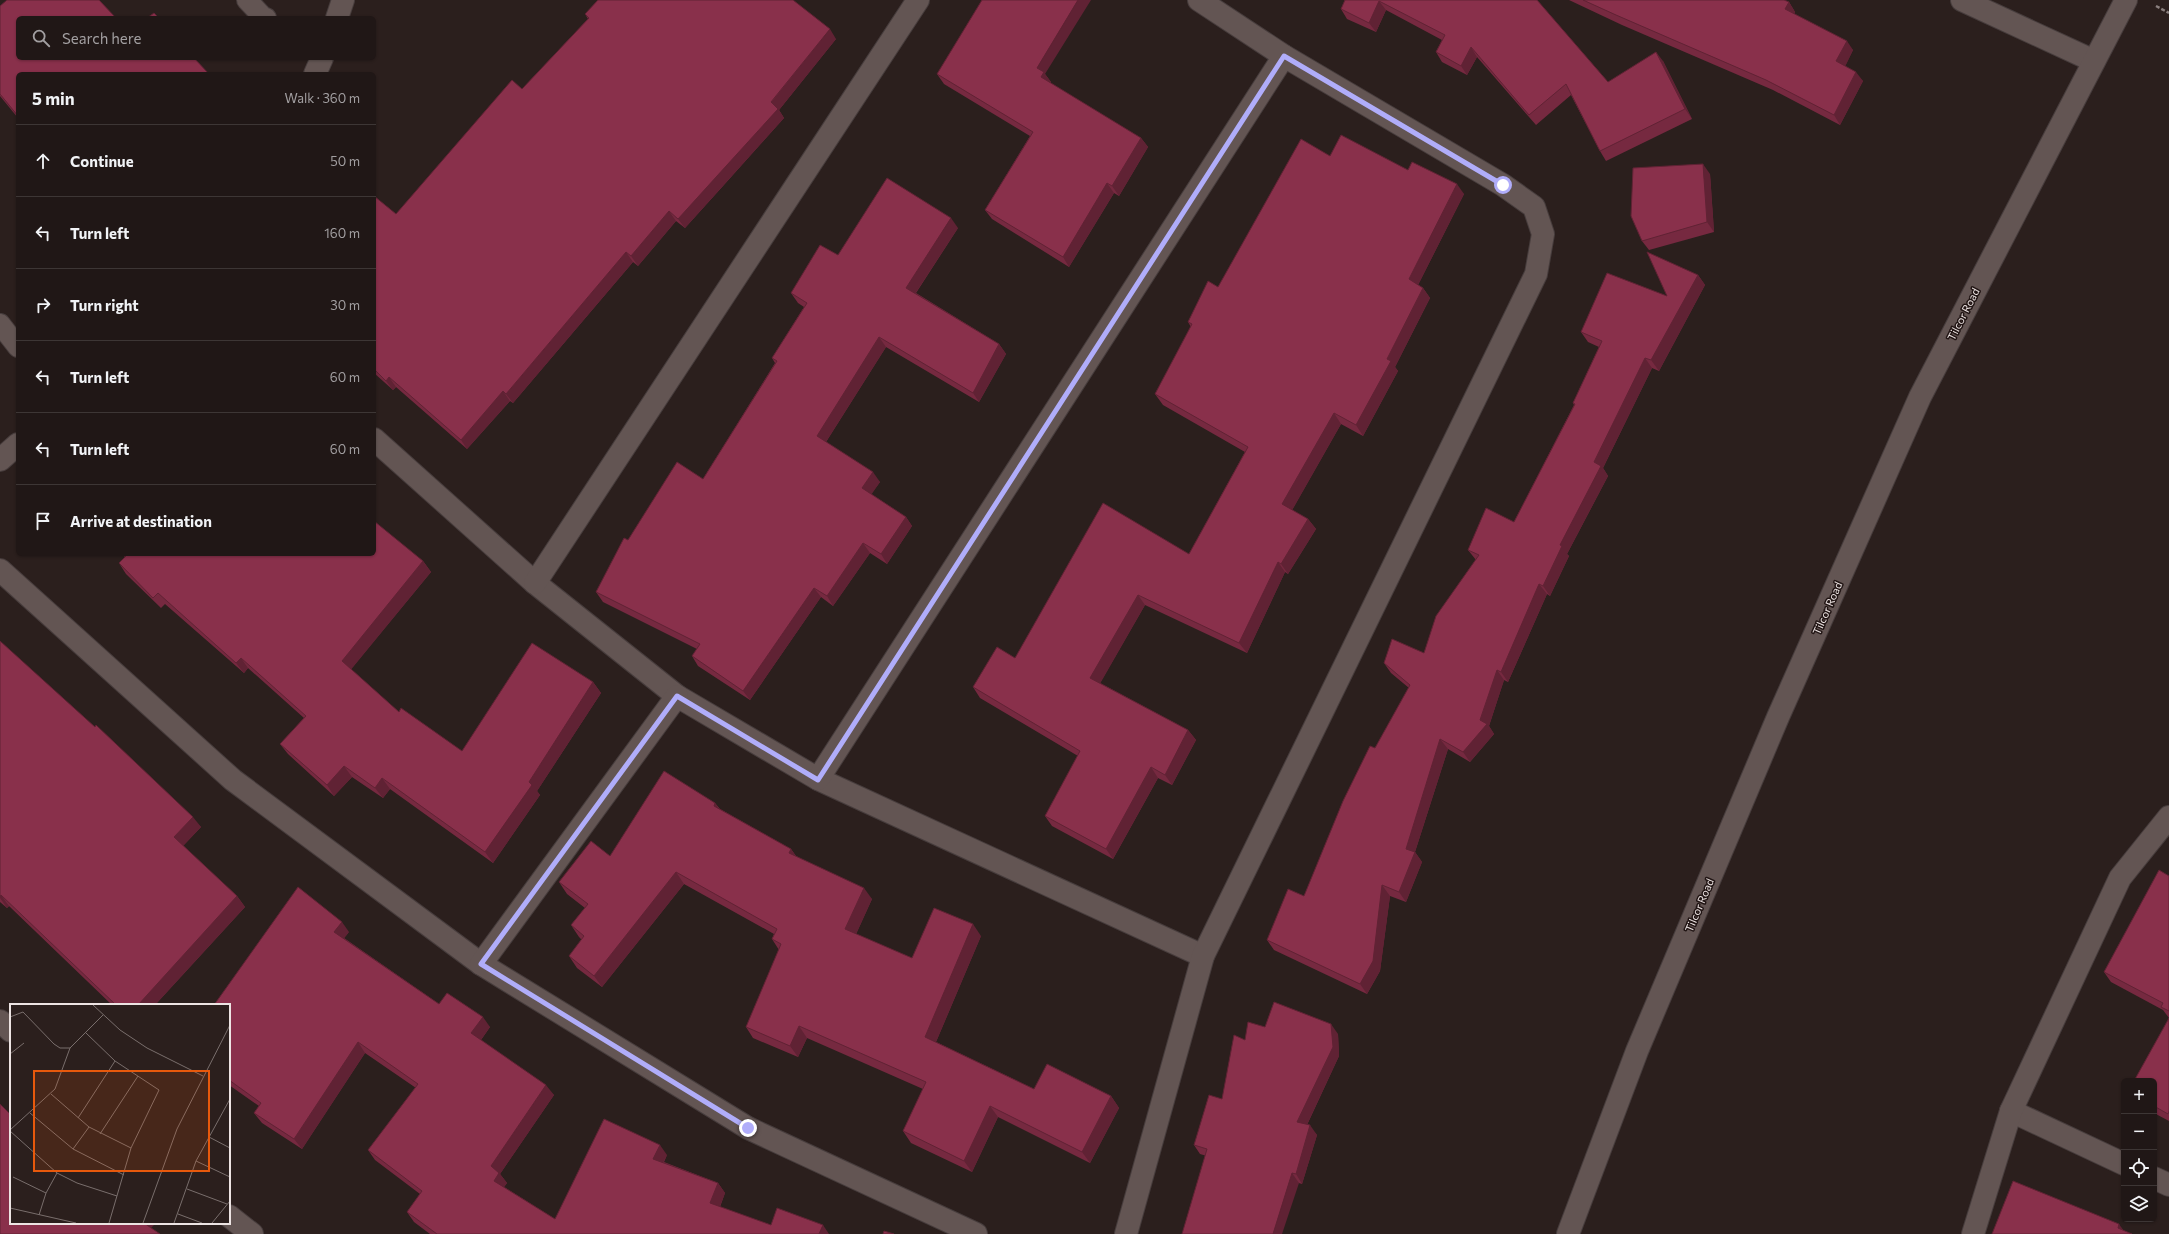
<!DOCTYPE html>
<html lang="en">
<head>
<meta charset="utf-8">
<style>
	:root { --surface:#201716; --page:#2d2423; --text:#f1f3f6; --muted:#a29fa1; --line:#3d3635 }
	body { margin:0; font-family:Commissioner,sans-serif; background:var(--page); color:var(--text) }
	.controls { position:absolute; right:12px; bottom:12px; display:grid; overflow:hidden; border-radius:6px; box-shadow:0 1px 3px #0004 }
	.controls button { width:36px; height:36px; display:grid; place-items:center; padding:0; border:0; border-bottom:1px solid var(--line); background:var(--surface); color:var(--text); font:20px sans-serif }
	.stop { position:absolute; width:12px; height:12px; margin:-9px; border:3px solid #b0adfa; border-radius:50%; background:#fff }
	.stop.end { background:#b0adfa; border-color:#fff; box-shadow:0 1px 4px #0008 }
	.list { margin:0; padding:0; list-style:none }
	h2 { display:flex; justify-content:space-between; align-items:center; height:52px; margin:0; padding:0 16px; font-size:17px }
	h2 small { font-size:13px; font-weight:400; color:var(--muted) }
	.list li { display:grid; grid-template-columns:26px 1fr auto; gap:12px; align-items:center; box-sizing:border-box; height:72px; padding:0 16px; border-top:1px solid var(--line) }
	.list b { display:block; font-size:15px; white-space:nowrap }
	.list em { font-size:13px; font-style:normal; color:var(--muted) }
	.icon { flex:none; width:22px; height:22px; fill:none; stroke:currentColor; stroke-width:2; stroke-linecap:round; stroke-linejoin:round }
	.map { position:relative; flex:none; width:2169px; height:1234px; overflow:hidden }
	.search { position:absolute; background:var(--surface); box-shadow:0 1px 3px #0004; left:16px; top:16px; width:360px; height:44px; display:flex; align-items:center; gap:10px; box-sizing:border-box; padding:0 14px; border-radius:6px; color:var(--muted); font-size:15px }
	.panel { position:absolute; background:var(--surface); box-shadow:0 1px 3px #0004; left:16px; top:72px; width:360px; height:484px; border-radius:6px }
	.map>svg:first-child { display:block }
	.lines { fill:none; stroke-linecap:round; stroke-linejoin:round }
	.lane-casing { stroke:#473d3d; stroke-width:22 }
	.street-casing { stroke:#473d3d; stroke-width:24 }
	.secondary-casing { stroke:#473d3d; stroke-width:24 }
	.path { stroke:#8b807f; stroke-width:2.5; stroke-dasharray:4 2; stroke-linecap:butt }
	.lane { stroke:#635553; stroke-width:20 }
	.street { stroke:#635553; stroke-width:22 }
	.secondary { stroke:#635553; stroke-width:22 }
	.wall { fill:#762940 }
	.shaded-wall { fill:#602234 }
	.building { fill:#89304b; stroke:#602234 }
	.route { stroke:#b0adfa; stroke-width:5 }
	.labels { text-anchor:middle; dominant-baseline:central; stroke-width:3; stroke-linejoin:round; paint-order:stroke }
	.street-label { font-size:11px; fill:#ede4e3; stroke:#211514 }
	.inset-road { fill:none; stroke:#796e6c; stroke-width:1 }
	.view { fill:#e8590c; fill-opacity:0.15; stroke:#e8590c; stroke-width:2 }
	.inset-edge { fill:none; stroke:#ede4e3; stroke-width:2 }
</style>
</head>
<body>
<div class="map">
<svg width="2169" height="1234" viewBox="0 0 2169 1234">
	<rect width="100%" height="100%" fill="#2b1f1d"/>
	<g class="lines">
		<defs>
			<g id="lane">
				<polyline points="247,0 263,17 266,18"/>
				<polyline points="0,324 18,347"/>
			</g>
			<g id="street">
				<polyline points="337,18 343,0"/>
				<polyline points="315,74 322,58"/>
				<polyline points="374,439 535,583 677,696 818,779 1203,956"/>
				<polyline points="0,460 18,444"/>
				<polyline points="0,570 233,780 481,964 748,1128 976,1234"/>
				<polyline points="535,583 918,0"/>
				<polyline points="818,779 1284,56"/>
				<polyline points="481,964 677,696"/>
				<polyline points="0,1021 11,1031"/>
				<polyline points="2011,1111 2124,1164"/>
				<polyline points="2154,1178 2169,1185"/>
				<polyline points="229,1216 252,1234"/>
				<polyline points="1126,1234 1203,956 1536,274 1543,234 1534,207 1503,185 1284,56 1199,0"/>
				<polyline points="1973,1234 2011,1111 2120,878 2169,817"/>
			</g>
			<g id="secondary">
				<polyline points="1962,0 2094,61"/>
				<polyline points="1568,1234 1637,1051 1778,717 1920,397 2126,0"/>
			</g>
		</defs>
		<use href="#lane" class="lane-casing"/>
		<use href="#street" class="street-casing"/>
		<use href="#secondary" class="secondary-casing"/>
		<polyline class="path" points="2156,6 2169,13"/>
		<use href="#lane" class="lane"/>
		<use href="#street" class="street"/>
		<use href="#secondary" class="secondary"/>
	</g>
	<g class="wall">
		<polygon points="1345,0 1537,0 1608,82 1663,61 1692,119 1606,161 1600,151 1571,95 1536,125 1477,57 1467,75 1442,62 1436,52 1442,40 1386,10 1376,32 1347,19 1341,9"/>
		<polygon points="1569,0 1784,0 1789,2 1795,12 1794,14 1853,50 1845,66 1863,81 1840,125 1773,90 1622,25"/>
		<polygon points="0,6 18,74 18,118 0,96"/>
		<polygon points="585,14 836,39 779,110 784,118 723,186 685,228 676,221 638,266 633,262 513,403 510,401 467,449 396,387 393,390 374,373 374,196 396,214 522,89 588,19"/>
		<polygon points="937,74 1045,74 1051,82 1050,83 1141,138 1148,147 1119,196 1114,193 1069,267 992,219 985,210 1030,136 944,84"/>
		<polygon points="1330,156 1408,170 1464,194 1418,285 1423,288 1430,298 1395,367 1398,371 1363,436 1341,424 1292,510 1308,519 1316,529 1288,574 1285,572 1247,653 1145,605 1100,683 1188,730 1196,740 1172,785 1158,778 1113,859 1052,826 1045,816 1078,756 980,698 973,687 1015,658 1189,554 1245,452 1163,405 1155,394 1191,327 1188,322"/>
		<polygon points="1710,174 1714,232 1649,250 1642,241"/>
		<polygon points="958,228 916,293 999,344 1006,354 979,402 886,347 826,442 880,482 871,494 906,517 912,526 887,564 870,553 833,606 821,597 750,700 698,666 692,656 697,649 603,602 596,592 628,540 703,479 775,363 772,358 804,307 798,303 791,293 838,255"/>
		<polygon points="1698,275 1705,285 1659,371 1652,368 1603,468 1608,476 1567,554 1569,556 1550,596 1547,594 1508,682 1504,680 1489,726 1494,734 1470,762 1448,749 1415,852 1422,862 1406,902 1390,896 1380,971 1367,994 1274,950 1267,940 1304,896 1375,748 1409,688 1391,673 1384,663 1424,653 1476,560 1468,550 1514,522 1574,405 1573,403 1599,347 1588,342 1581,332 1667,296"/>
		<polygon points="122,554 374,554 423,561 431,572 351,669 399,712 462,751 593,682 601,693 537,791 540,795 493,863 390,789 383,798 352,777 334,796 288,754 280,744 304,718 248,668 244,673 165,604 161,608 126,574 119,563 125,557"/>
		<polygon points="0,641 201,827 183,846 237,896 245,907 155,1005 112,1005 9,906 7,908 0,902"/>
		<polygon points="715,803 720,809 791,849 796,856 872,899 856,934 912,958 981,936 936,1042 1034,1089 1111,1096 1119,1108 1090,1163 998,1117 972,1172 911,1143 903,1131 923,1089 807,1038 798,1057 753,1038 746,1027 779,950 772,939 774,934 684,884 602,987 577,968 569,956 582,940 579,937 571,925 585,908 567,894 559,882"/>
		<polygon points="2169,876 2169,1121 2154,1113 2154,1081 2169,1018 2163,1010 2111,982 2104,972"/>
		<polygon points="349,932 344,938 439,1004 490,1027 481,1040 554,1095 500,1174 507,1183 504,1187 555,1219 667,1155 664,1162 718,1183 725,1193 720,1207 771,1225 829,1234 430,1234 414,1222 407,1212 420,1194 375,1160 368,1150 416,1088 365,1053 302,1149 262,1123 254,1113 259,1106 229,1085 229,1005"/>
		<polygon points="1265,1027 1338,1034 1339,1056 1307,1125 1317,1135 1302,1184 1200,1154 1194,1145 1222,1099 1245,1040"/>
	</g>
	<g class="shaded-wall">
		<polygon points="1078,0 1091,0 1045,74 1051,82 1048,87 1041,77 1037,68"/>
		<polygon points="1379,1 1386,10 1376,32 1369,23"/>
		<polygon points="1789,2 1795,12 1792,19 1785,9"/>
		<polygon points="830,29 836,39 779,110 784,118 685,228 678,219"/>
		<polygon points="1847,41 1853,50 1843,71 1836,61"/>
		<polygon points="1471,47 1477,57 1467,75 1461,66"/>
		<polygon points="1656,52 1663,61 1692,119 1685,109"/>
		<polygon points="1856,72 1863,81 1840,125 1834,115"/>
		<polygon points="1141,138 1148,147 1119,196 1112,186"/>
		<polygon points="1703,164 1710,174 1714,232 1707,222"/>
		<polygon points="1107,183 1114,193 1069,267 1063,257"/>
		<polygon points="1457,184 1464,194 1416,289 1409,279"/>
		<polygon points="669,211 676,221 638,266 631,256"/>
		<polygon points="951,218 958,228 913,297 906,288"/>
		<polygon points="626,252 633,262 513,403 506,394"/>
		<polygon points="1698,275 1705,285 1659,371 1651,360"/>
		<polygon points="1423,288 1430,298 1395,367 1398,371 1363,436 1356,425 1387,359"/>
		<polygon points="879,337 886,347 824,445 817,436"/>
		<polygon points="999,344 1006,354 979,402 973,393"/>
		<polygon points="1645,358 1652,368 1603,468 1608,476 1567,554 1569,556 1550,596 1543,586 1594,462"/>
		<polygon points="389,377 396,387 393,390 386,381"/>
		<polygon points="503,391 510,401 467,449 461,440"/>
		<polygon points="1334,413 1341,424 1290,514 1282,504"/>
		<polygon points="873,472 880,482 869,498 862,488"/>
		<polygon points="906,517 912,526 887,564 881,554"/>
		<polygon points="1308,519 1316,529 1288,574 1281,564"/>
		<polygon points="863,543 870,553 833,606 827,596"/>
		<polygon points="423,561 431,572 349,672 342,661"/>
		<polygon points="1278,562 1285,572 1247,653 1239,643"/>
		<polygon points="1539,584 1547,594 1508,682 1501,672"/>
		<polygon points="814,588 821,597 750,700 743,691"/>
		<polygon points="1138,595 1145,605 1097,689 1090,678"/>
		<polygon points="241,658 248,668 244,673 236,663"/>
		<polygon points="1497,670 1504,680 1489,726 1494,734 1470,762 1463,752 1480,720"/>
		<polygon points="593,682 601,693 537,791 540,795 493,863 485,852 529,782"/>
		<polygon points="1188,730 1196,740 1172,785 1165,775"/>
		<polygon points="1440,739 1448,749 1415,852 1422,862 1406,902 1399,892 1406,849"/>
		<polygon points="344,766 352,777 334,796 327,785"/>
		<polygon points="1151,767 1158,778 1113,859 1106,849"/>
		<polygon points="382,778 390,789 383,798 375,788"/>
		<polygon points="715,803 723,815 714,806"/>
		<polygon points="193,817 201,827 181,848 174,837"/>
		<polygon points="791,849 799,861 789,853"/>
		<polygon points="676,872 684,884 602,987 594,976"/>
		<polygon points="1382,885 1390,896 1380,971 1367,994 1360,984"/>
		<polygon points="864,888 872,899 853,941 845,929"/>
		<polygon points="1,895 9,906 7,908 0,898 0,896"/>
		<polygon points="237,896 245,907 155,1005 138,1005"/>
		<polygon points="342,922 349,932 341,942 334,932"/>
		<polygon points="973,924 981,936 933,1049 925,1037"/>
		<polygon points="483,1017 490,1027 478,1044 471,1033"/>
		<polygon points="1331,1024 1338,1034 1339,1056 1304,1131 1297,1122"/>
		<polygon points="799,1026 807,1038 798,1057 790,1046"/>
		<polygon points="358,1042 365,1053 302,1149 294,1139"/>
		<polygon points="546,1085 554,1095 500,1174 507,1183 501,1191 494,1181 491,1166"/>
		<polygon points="1111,1096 1119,1108 1090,1163 1082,1152"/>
		<polygon points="990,1106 998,1117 972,1172 964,1161"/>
		<polygon points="1310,1125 1317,1135 1302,1184 1296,1174"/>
		<polygon points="660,1145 667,1155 660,1169 653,1159"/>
		<polygon points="1292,1173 1299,1183 1282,1234 1273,1234"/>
		<polygon points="718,1183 725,1193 717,1214 710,1203"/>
		<polygon points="143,1223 156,1223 148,1231"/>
		<polygon points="2119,1224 2126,1234 2118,1228"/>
		<polygon points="823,1225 829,1234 819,1234"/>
	</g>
	<g class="building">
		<polygon points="7,0 99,0 116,18 18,18 18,58 194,58 209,74 18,74 18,116 0,94 0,6"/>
		<polygon points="598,0 793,0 830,29 771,102 778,109 717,176 678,219 669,211 631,256 626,252 506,394 503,391 461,440 389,377 386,381 374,369 374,196 396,214 512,80 522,89 589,18 585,14"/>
		<polygon points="982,0 1078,0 1037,68 1044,72 1041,77 1141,138 1112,186 1107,183 1063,257 985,210 1033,132 937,74"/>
		<polygon points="1345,0 1537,0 1608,82 1656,52 1685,109 1600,151 1566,84 1529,115 1471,47 1461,66 1436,52 1445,35 1379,1 1369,23 1341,9"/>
		<polygon points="1583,0 1784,0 1789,2 1785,9 1847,41 1836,61 1856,72 1834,115 1766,80 1616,15"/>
		<polygon points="154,13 159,18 147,18"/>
		<polygon points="1341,135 1408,170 1412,162 1457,184 1409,279 1423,288 1387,359 1391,361 1356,425 1334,413 1282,504 1308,519 1281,564 1278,562 1239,643 1138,595 1090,678 1188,730 1165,775 1151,767 1106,849 1045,816 1080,751 973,687 997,647 1015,658 1103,503 1189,554 1248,447 1155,394 1192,324 1188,322 1208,281 1218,287 1301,139 1330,156"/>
		<polygon points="1703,164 1707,222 1642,241 1631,216 1633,168"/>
		<polygon points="887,178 951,218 906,288 999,344 973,393 879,337 817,436 873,472 862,488 906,517 881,554 863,543 827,596 814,588 743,691 692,656 700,644 596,592 624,538 628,540 677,462 703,479 777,361 772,358 807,303 791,293 820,245 838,255"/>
		<polygon points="1647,252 1698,275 1651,360 1645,358 1594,462 1601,466 1560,545 1562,546 1543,586 1539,584 1501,672 1497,670 1480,720 1487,724 1463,752 1440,739 1406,849 1415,852 1399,892 1382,885 1373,961 1360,984 1267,940 1288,889 1304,896 1343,801 1370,746 1375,748 1410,685 1384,663 1392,639 1424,653 1436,616 1479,555 1468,550 1486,508 1514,522 1575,404 1573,403 1602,341 1581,332 1607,273 1667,296"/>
		<polygon points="374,521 423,561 342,661 399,712 401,708 462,751 532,643 593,682 529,782 532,785 485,852 382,778 375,788 344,766 327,785 280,744 306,716 241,658 236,663 158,593 153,598 119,563 127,555 126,554 374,554"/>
		<polygon points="0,641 95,727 96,725 193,817 174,837 237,896 138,1005 116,1005 1,895 0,896"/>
		<polygon points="664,771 715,803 714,806 791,849 789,853 864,888 845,929 912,958 934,908 973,924 925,1037 1034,1089 1047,1064 1111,1096 1082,1152 990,1106 964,1161 903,1131 926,1082 799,1026 790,1046 746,1027 781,944 772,939 777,929 676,872 594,976 569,956 584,936 571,925 588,904 559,882 591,841 610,856"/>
		<polygon points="2159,870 2169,876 2169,1011 2161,1007 2163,1003 2104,972"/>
		<polygon points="298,887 342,922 334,932 439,1004 447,993 483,1017 471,1033 546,1085 491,1166 499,1173 494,1181 555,1219 604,1119 660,1145 653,1159 718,1183 710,1203 771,1225 777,1208 823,1225 819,1234 437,1234 407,1212 422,1191 368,1150 418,1084 358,1042 294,1139 254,1113 261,1103 229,1080 229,1005 214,1005"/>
		<polygon points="1274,1002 1331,1024 1333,1047 1297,1122 1310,1125 1296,1174 1292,1173 1273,1234 1182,1234 1207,1149 1194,1145 1209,1095 1222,1099 1234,1035 1245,1040 1248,1022 1265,1027"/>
		<polygon points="2169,1018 2169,1111 2168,1114 2154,1106 2154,1081 2134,1081"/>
		<polygon points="0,1104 11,1115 11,1223 144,1223 160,1234 0,1234"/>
		<polygon points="2013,1181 2119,1224 2118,1228 2132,1234 1992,1234"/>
		<polygon points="884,1231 894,1234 883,1234"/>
	</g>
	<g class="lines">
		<polyline class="route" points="748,1128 481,964 677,696 818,780 1284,56 1503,185"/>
	</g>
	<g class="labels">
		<g class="street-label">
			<text transform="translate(1963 314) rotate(-63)">Tilcor Road</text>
			<text transform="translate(1827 608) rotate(-66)">Tilcor Road</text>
			<text transform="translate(1699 905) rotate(-67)">Tilcor Road</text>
		</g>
	</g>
	<g transform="translate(10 1004)">
		<rect width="220" height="220" fill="#2b1f1d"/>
		<path class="inset-road" d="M83,1L110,26L137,44L193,72M0,13L13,8L44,40L50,44H60M76,29L105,57L149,86L121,144L99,219M0,50L14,39M41,90L79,123L121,144M20,109L63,145L114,171M68,114L105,57M0,126L45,85L60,44L93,11M0,127L47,169L67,179L107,192M90,130L128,72M199,133L220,144M63,145L79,123M186,157L220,173M3,173L36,189M177,185L217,200M0,204L66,219M168,210L192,219M29,211L36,189L47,169M133,219L167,125L220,21M164,219L186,157L220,95M202,219L220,197"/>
		<path class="view" d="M24,67H199V167H24Z"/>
		<rect width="220" height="220" class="inset-edge"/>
	</g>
</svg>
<div class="controls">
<button>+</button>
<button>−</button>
<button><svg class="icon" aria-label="locate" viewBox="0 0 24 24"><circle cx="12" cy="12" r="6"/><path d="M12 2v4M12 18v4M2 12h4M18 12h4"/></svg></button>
<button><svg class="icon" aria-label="layers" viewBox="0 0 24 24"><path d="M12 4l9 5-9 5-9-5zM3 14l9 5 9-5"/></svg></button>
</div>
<div class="stop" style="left:1503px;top:185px"></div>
<div class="stop end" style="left:748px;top:1128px"></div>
<div class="search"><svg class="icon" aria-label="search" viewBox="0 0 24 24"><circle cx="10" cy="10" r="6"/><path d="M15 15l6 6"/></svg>Search here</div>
<section class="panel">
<h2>5 min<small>Walk · 360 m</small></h2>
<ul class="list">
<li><svg class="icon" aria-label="ahead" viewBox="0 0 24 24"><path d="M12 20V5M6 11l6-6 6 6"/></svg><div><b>Continue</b></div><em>50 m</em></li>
<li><svg class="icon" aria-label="left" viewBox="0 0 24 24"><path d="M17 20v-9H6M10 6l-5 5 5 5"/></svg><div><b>Turn left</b></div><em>160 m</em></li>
<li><svg class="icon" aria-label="right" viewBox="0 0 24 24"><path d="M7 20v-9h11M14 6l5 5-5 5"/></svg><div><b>Turn right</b></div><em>30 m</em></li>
<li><svg class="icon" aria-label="left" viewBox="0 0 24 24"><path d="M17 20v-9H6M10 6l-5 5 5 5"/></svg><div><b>Turn left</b></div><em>60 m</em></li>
<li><svg class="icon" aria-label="left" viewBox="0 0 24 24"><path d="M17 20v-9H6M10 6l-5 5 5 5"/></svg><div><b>Turn left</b></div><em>60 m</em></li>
<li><svg class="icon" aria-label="arrive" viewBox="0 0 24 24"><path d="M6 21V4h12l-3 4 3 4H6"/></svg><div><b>Arrive at destination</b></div></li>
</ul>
</section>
</div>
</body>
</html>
